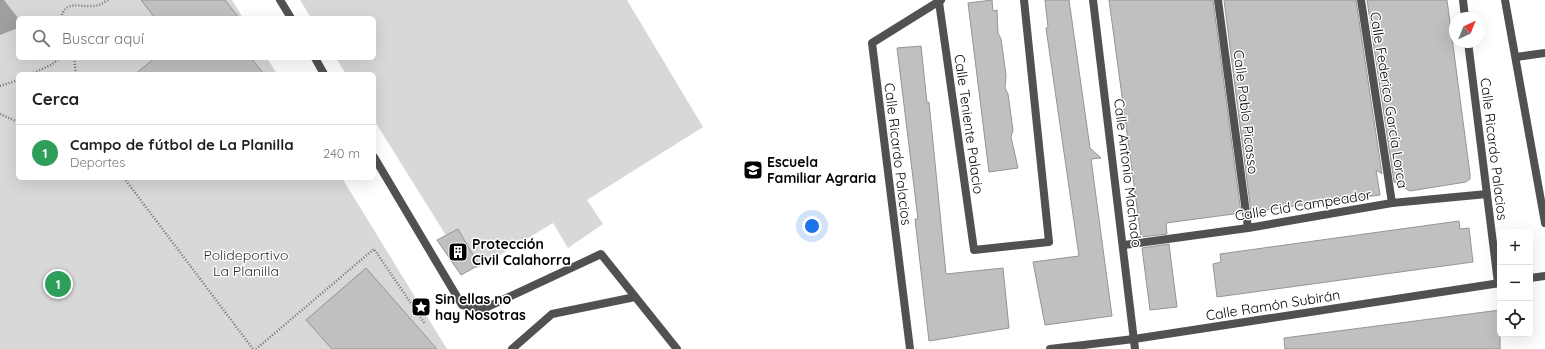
<!DOCTYPE html>
<html lang="es">
<head>
<meta charset="utf-8">
<style>
	:root { --surface:#fff; --page:#f6f6f6; --text:#202124; --muted:#757577; --line:#e0e0e0; --accent:#000 }
	body { margin:0; font-family:Quicksand,sans-serif; background:var(--page); color:var(--text) }
	.controls { position:absolute; right:12px; bottom:12px; display:grid; overflow:hidden; border-radius:6px; box-shadow:0 4px 16px #0002 }
	.controls button { width:36px; height:36px; display:grid; place-items:center; padding:0; border:0; border-bottom:1px solid var(--line); background:var(--surface); color:var(--text); font:20px sans-serif }
	.compass { position:absolute; left:1449px; top:12px; width:36px; height:36px; border-radius:50%; background:var(--surface); box-shadow:0 4px 16px #0002; rotate:43deg }
	.you { position:absolute; left:812px; top:226px; width:14px; height:14px; margin:-10px; border:3px solid #fff; border-radius:50%; background:#1a73e8; box-shadow:0 0 0 6px #1a73e833 }
	.badge { display:grid; place-items:center; width:26px; height:26px; border-radius:50%; background:var(--accent); color:#fff; font-size:13px; font-weight:700 }
	.pin { position:absolute; translate:-50% -50%; border:2px solid #fff; box-shadow:0 1px 4px #0006 }
	.list { margin:0; padding:0; list-style:none }
	h2 { display:flex; justify-content:space-between; align-items:center; height:52px; margin:0; padding:0 16px; font-size:17px }
	h2 small { font-size:13px; font-weight:400; color:var(--muted) }
	.list li { display:grid; grid-template-columns:26px 1fr auto; gap:12px; align-items:center; box-sizing:border-box; height:56px; padding:0 16px; border-top:1px solid var(--line) }
	.list b { display:block; font-size:15px; white-space:nowrap }
	.list p { margin:0; font-size:13px; white-space:nowrap; color:var(--muted) }
	.list em { font-size:13px; font-style:normal; color:var(--muted) }
	.icon { flex:none; width:22px; height:22px; fill:none; stroke:currentColor; stroke-width:2; stroke-linecap:round; stroke-linejoin:round }
	.map { position:relative; flex:none; width:1545px; height:349px; overflow:hidden }
	.search { position:absolute; background:var(--surface); box-shadow:0 4px 16px #0002; left:16px; top:16px; width:360px; height:44px; display:flex; align-items:center; gap:10px; box-sizing:border-box; padding:0 14px; border-radius:6px; color:var(--muted); font-size:15px }
	.panel { position:absolute; background:var(--surface); box-shadow:0 4px 16px #0002; left:16px; top:72px; width:360px; height:108px; border-radius:6px }
	.map>svg:first-child { display:block }
	.green { fill:#d8d8d8 }
	.water { fill:#9f9f9f }
	.building { fill:#c0c0c0; stroke:#959595 }
	.lines { fill:none; stroke-linecap:round; stroke-linejoin:round }
	.path { stroke:#737373; stroke-width:2.5; stroke-dasharray:1 2; stroke-linecap:butt }
	.pedestrian { stroke:#515151; stroke-width:8 }
	.minor { stroke:#515151; stroke-width:8 }
	.tertiary { stroke:#515151; stroke-width:8 }
	.labels { text-anchor:middle; dominant-baseline:central; stroke-width:3; stroke-linejoin:round; paint-order:stroke }
	.street-label { font-size:14px; fill:#000; stroke:#fff }
	.poi-label { font-size:14px; font-weight:bold; fill:#000; stroke:#fff; text-anchor:start }
	.park-label { font-size:14px; fill:#2f2f2f; stroke:#fff }
</style>
</head>
<body>
<div class="map">
<svg width="1545" height="349" viewBox="0 0 1545 349">
	<rect width="100%" height="100%" fill="#fff"/>
	<g class="green">
		<polygon points="0,0 232,0 243,18 18,18 18,58 267,58 277,74 18,74 18,178 342,178 447,349 0,349"/>
		<polygon points="300,0 627,0 703,127 587,200 603,224 568,248 553,223 478,268 465,266 374,120 374,74 346,74 336,58 374,58 374,18 311,18"/>
	</g>
	<polygon class="water" points="0,0 4,0 18,18 18,28 0,35"/>
	<g class="building">
		<polygon points="141,0 225,0 239,18 155,18"/>
		<polygon points="992,0 993,11 997,10 998,33 1001,39 1006,75 1005,88 1008,94 1013,130 1011,137 1018,168 989,172 968,3"/>
		<polygon points="1045,0 1069,0 1090,148 1101,158 1091,159 1112,316 1045,325 1033,262 1079,256 1046,28 1048,27"/>
		<polygon points="1109,0 1213,0 1241,213 1166,223 1167,234 1141,237"/>
		<polygon points="1224,0 1356,0 1382,174 1376,170 1380,195 1251,212"/>
		<polygon points="1367,0 1447,0 1470,174 1470,179 1466,182 1410,191 1394,182"/>
		<polygon points="921,46 927,103 929,102 946,274 1003,268 1009,328 929,341 915,219 918,219 897,48"/>
		<polygon points="155,58 251,58 264,74 135,74"/>
		<polygon points="1459,221 1460,229 1469,228 1473,262 1217,297 1213,264 1221,262 1220,254"/>
		<polygon points="458,229 479,265 461,275 437,240"/>
		<polygon points="1169,244 1177,307 1150,310 1142,248"/>
		<polygon points="366,268 437,349 332,349 306,320"/>
		<polygon points="1500,310 1500,349 1285,349 1284,338"/>
	</g>
	<g class="lines">
		<g class="path">
			<path d="M61,18C65,0 79,7 93,6C99,6 103,3 108,0"/>
			<polyline points="74,58 76,74"/>
			<polyline points="31,74 51,65 60,58"/>
			<polyline points="0,86 18,80"/>
			<polyline points="0,114 18,122"/>
			<polyline points="124,178 253,349"/>
			<polyline points="256,349 374,249 425,324"/>
		</g>
		<polyline class="pedestrian" points="939,2 974,250 1049,242 1024,0"/>
		<g class="minor">
			<polyline points="280,0 291,18"/>
			<polyline points="1093,0 1135,349"/>
			<polyline points="1218,0 1248,228"/>
			<polyline points="1361,0 1392,203"/>
			<polyline points="1463,0 1465,18"/>
			<polyline points="1468,42 1498,283"/>
			<polyline points="1516,57 1545,53"/>
			<polyline points="315,58 324,74"/>
			<polyline points="374,157 462,305 483,309 601,254 677,349"/>
			<polyline points="1124,245 1248,228 1392,203 1487,194"/>
			<polyline points="1530,278 1545,276"/>
			<polyline points="512,349 552,314 635,297"/>
			<polyline points="910,349 872,43 941,0"/>
			<polyline points="1050,349 1134,339 1500,283"/>
		</g>
		<polyline class="tertiary" points="1505,0 1545,223"/>
	</g>
	<defs>
		<symbol id="school-square" viewBox="-11 -11 22 22"><rect x="-9" y="-9" width="18" height="18" rx="4" fill="#000" stroke="#fff"/><path d="M0-5L7-2L0 1L-7-2ZM-4 1L0 2.5L4 1V4Q0 6-4 4Z" fill="#fff"/></symbol>
		<symbol id="building-square" viewBox="-11 -11 22 22"><rect x="-9" y="-9" width="18" height="18" rx="4" fill="#000" stroke="#fff"/><path d="M-4-6H4V6H1V3H-1V6H-4ZM-2.5-4.3h1.7v1.8h-1.7ZM.8-4.3h1.7v1.8H.8ZM-2.5-1h1.7V.8h-1.7ZM.8-1h1.7V.8H.8Z" fill="#fff"/></symbol>
		<symbol id="sight-square" viewBox="-11 -11 22 22"><rect x="-9" y="-9" width="18" height="18" rx="4" fill="#000" stroke="#fff"/><path d="M0-6L1.8-2.2L6-1.7L2.9 1.2L3.7 5.4L0 3.3L-3.7 5.4L-2.9 1.2L-6-1.7L-1.8-2.2Z" fill="#fff"/></symbol>
	</defs>
	<g fill-rule="evenodd">
		<use href="#school-square" x="742" y="159" width="22" height="22"/>
		<use href="#building-square" x="447" y="241" width="22" height="22"/>
		<use href="#sight-square" x="410" y="296" width="22" height="22"/>
	</g>
	<g class="labels">
		<g class="street-label">
			<text transform="translate(1389 100) rotate(81)">Calle Federico García Lorca</text>
			<text transform="translate(1246 112) rotate(83)">Calle Pablo Picasso</text>
			<text transform="translate(969 124) rotate(82)">Calle Teniente Palacio</text>
			<text transform="translate(1494 149) rotate(83)">Calle Ricardo Palacios</text>
			<text transform="translate(898 154) rotate(83)">Calle Ricardo Palacios</text>
			<text transform="translate(1128 173) rotate(83)">Calle Antonio Machado</text>
			<text transform="translate(1303 205) rotate(-9)">Calle Cid Campeador</text>
			<text transform="translate(1273 305) rotate(-9)">Calle Ramón Subirán</text>
		</g>
		<g class="poi-label">
			<text x="767" y="162">Escuela<tspan x="767" dy="16">Familiar Agraria</tspan></text>
			<text x="472" y="244">Protección<tspan x="472" dy="16">Civil Calahorra</tspan></text>
			<text x="435" y="299">Sin ellas no<tspan x="435" dy="16">hay Nosotras</tspan></text>
		</g>
		<g class="park-label">
			<text x="246" y="255">Polideportivo<tspan x="246" dy="16">La Planilla</tspan></text>
		</g>
	</g>
</svg>
<div class="controls">
<button>+</button>
<button>−</button>
<button><svg class="icon" aria-label="locate" viewBox="0 0 24 24"><circle cx="12" cy="12" r="6"/><path d="M12 2v4M12 18v4M2 12h4M18 12h4"/></svg></button>
</div>
<svg class="compass" viewBox="-18 -18 36 36"><path d="M0-13l5 13h-10z" fill="#e53935"/><path d="M0 13l5-13h-10z" fill="#757577"/></svg>
<div class="you"></div>
<div class="pin badge" style="left:58px;top:284px;background:#2e9e5b">1</div>
<div class="search"><svg class="icon" aria-label="search" viewBox="0 0 24 24"><circle cx="10" cy="10" r="6"/><path d="M15 15l6 6"/></svg>Buscar aquí</div>
<section class="panel">
<h2>Cerca<small></small></h2>
<ul class="list">
<li><span class="badge" style="background:#2e9e5b">1</span><div><b>Campo de fútbol de La Planilla</b><p>Deportes</p></div><em>240 m</em></li>
</ul>
</section>
</div>
</body>
</html>
